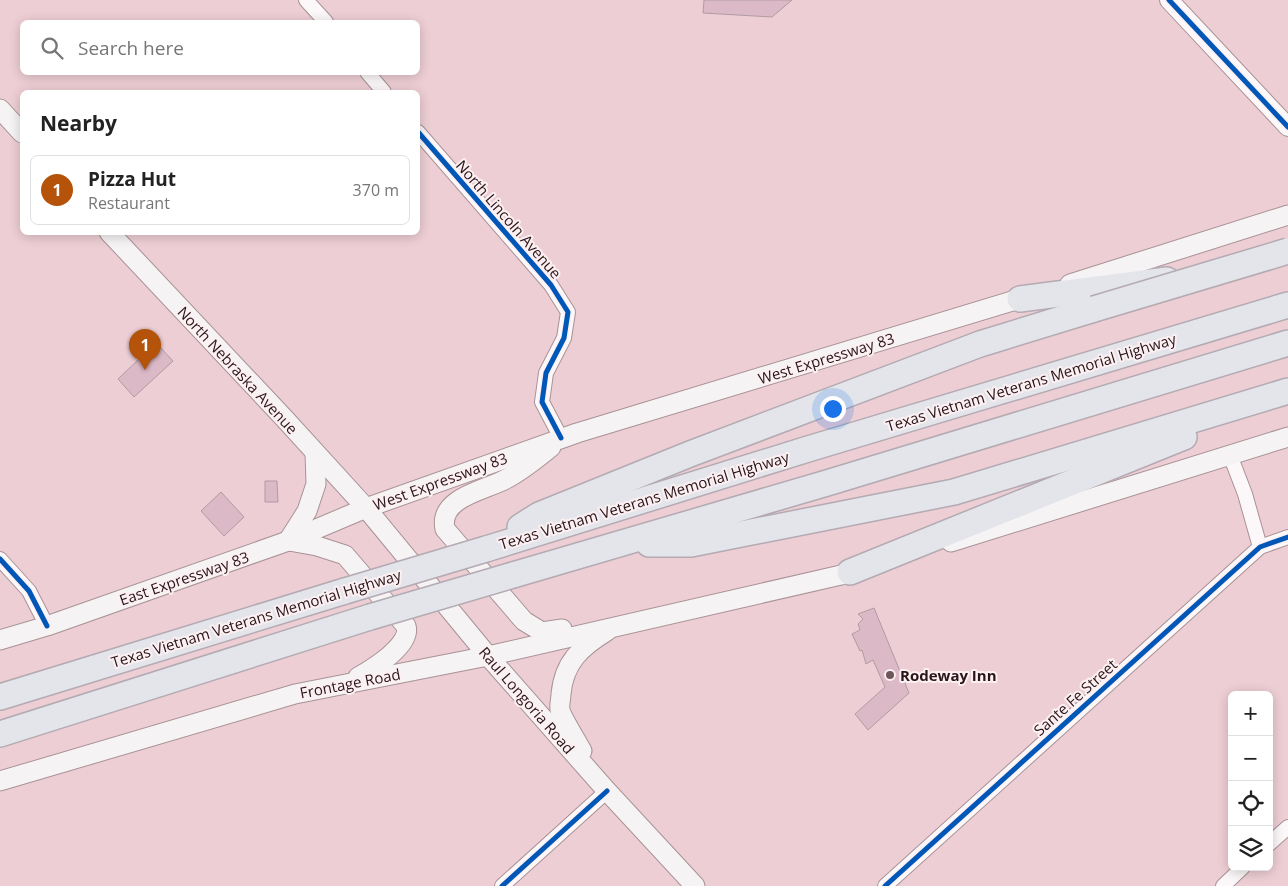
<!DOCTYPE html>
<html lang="en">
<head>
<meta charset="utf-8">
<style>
	:root { --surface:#fff; --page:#f2f2f2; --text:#222; --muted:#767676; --line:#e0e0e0; --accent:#b45309 }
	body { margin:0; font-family:"Open Sans",sans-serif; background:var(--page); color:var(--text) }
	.controls { position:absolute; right:15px; bottom:15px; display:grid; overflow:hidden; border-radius:8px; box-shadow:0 2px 12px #0003 }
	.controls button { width:45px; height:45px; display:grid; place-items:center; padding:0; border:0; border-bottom:1px solid var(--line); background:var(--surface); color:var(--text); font:25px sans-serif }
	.you { position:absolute; left:832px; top:408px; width:18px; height:18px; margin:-12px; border:4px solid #fff; border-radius:50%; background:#1a73e8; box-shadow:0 0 0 8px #1a73e833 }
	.badge { display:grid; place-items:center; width:32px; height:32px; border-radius:50%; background:var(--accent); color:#fff; font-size:16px; font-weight:700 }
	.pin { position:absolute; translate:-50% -41px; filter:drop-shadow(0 1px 2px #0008) }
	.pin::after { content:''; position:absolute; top:26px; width:18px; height:15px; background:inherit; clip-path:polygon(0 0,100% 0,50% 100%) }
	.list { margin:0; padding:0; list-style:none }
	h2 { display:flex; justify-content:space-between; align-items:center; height:65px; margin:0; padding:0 20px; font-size:21px }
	h2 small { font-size:16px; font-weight:400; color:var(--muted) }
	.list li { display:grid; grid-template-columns:32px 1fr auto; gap:15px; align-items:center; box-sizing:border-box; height:70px; margin:0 10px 10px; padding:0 10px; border:1px solid var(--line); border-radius:8px }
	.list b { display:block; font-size:19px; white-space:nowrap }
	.list p { margin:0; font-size:16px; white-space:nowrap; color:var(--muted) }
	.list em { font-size:16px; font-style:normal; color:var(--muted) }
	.icon { flex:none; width:28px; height:28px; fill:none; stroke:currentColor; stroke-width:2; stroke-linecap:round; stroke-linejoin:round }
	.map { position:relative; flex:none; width:1288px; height:886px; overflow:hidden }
	.search { position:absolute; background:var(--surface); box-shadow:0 2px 12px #0003; left:20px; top:20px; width:400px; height:55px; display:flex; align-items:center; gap:12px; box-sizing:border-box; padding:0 18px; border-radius:8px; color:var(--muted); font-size:19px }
	.panel { position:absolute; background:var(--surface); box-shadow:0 2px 12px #0003; left:20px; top:90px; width:400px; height:145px; border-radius:8px }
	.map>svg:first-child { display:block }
	.building { fill:#dbb9c7; stroke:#b19ba2 }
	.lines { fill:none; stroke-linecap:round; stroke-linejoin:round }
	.minor-casing { stroke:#a89296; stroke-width:16 }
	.tertiary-casing { stroke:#a89296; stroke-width:20 }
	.secondary-casing { stroke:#a89296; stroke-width:21 }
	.motorway-casing { stroke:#b3aab2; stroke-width:28 }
	.minor { stroke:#fcf8f9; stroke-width:14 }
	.tertiary { stroke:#fcf8f9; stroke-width:18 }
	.secondary { stroke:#f6f3f4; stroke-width:19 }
	.motorway { stroke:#e4e5eb; stroke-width:25 }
	.motorway-bridge-casing { stroke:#b3aab2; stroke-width:28; stroke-linecap:butt }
	.motorway-bridge { stroke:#e4e5eb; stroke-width:25 }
	.cycleway-casing { stroke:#fcf0f2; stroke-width:8 }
	.cycleway { stroke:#0057b8; stroke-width:5 }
	.poi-dot { fill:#6e565a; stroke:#fcf0f2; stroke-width:2 }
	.labels { text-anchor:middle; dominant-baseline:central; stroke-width:4; stroke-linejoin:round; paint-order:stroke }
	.street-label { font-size:15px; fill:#291519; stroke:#fcf0f2 }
	.poi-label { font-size:15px; font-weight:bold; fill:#291519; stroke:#fcf0f2; text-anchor:start }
</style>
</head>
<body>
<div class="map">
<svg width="1288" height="886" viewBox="0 0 1288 886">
	<rect width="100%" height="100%" fill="#edced4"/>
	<g class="building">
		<polygon points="704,0 792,0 772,17 703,13"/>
		<polygon points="156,343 173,361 134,397 118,379"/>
		<polygon points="265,481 277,481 278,502 265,502"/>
		<polygon points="221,492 244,517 224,536 201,511"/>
		<polygon points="874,608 909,693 868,730 855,714 885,687 873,660 866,664 862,650 860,651 852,634 860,630 858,624 863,619 858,614"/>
	</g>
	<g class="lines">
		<defs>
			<g id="minor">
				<polyline points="306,0 326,22"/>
				<polyline points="367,72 384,92"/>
				<polyline points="418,132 551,285 568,312 564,338 546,373 542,402 561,438"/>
				<polyline points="1230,455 1245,494 1260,547"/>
				<polyline points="0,559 29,591 47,626"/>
				<polyline points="1269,844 1288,827"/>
				<polyline points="502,886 607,791"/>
				<polyline points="885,886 1260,547 1288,537"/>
				<polyline points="1223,886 1243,867"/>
			</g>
			<polyline id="tertiary" points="1169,0 1288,127"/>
			<g id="secondary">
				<polyline points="0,109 22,133"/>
				<polyline points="109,232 284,418 366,508 488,656 607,791 695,886"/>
				<polyline points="1070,284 1288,215"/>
				<path d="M551,447C536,459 523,470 506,479C487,490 438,497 445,529L524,621L542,632L562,629"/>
				<polyline points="288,541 307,511 316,484 315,453"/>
				<path d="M289,541L317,546L345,555L406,626C412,645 372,669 358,677"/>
				<polyline points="951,542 1288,437"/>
				<polyline points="0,640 47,626 288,541 366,508 577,433 1032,295"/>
				<path d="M582,751C578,743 562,718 560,710C559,705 561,699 561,694C564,662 581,647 607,631"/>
				<polyline points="0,781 295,694 488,656 841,575 862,568"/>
			</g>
			<g id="motorway">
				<polyline points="1020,299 1167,280"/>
				<polyline points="520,527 539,515 690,454 980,344 1094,309"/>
				<polyline points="649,544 691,544 954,492 1288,391"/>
				<polyline points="486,549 808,449 1288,305"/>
				<polyline points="850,572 1184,437"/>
				<polyline points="513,575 827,483 1288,343"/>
				<polyline points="0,697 345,591"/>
				<polyline points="0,734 370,617"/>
			</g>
		</defs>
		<use href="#minor" class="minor-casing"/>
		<use href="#tertiary" class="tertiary-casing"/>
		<use href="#secondary" class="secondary-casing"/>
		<use href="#motorway" class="motorway-casing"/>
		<use href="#minor" class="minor"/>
		<use href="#tertiary" class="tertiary"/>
		<use href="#secondary" class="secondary"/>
		<use href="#motorway" class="motorway"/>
		<defs>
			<g id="motorway-bridge">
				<polyline points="1094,309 1288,251"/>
				<polyline points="345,591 486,549"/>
				<polyline points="370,617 513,575"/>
			</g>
		</defs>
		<use href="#motorway-bridge" class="motorway-bridge-casing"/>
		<use href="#motorway-bridge" class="motorway-bridge"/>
		<defs>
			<g id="cycleway">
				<polyline points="1169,0 1288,127"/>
				<polyline points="418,132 551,285 568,312 564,338 546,373 542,402 561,438"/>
				<polyline points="0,559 29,591 47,626"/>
				<polyline points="502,886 607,791"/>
				<polyline points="885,886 1260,547 1288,537"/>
			</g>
		</defs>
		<use href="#cycleway" class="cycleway-casing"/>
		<use href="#cycleway" class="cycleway"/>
	</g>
	<circle class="poi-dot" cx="890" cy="675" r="5"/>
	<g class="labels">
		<g class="street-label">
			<text transform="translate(509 219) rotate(49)">North Lincoln Avenue</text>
			<text transform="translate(826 358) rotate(-17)">West Expressway 83</text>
			<text transform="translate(238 370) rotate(47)">North Nebraska Avenue</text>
			<text transform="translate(1031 382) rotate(-17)">Texas Vietnam Veterans Memorial Highway</text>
			<text transform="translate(440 481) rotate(-20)">West Expressway 83</text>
			<text transform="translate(644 500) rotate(-17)">Texas Vietnam Veterans Memorial Highway</text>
			<text transform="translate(184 578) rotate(-19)">East Expressway 83</text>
			<text transform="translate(256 618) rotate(-17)">Texas Vietnam Veterans Memorial Highway</text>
			<text transform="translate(350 683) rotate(-11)">Frontage Road</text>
			<text transform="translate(1075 697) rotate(-42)">Sante Fe Street</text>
			<text transform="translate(527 700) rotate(49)">Raul Longoria Road</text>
		</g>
		<g class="poi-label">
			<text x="900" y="675">Rodeway Inn</text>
		</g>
	</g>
</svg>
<div class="controls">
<button>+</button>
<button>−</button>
<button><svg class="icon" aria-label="locate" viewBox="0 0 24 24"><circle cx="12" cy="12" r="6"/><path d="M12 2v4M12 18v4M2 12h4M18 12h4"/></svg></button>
<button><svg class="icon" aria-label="layers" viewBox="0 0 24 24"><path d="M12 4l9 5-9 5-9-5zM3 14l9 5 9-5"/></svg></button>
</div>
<div class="you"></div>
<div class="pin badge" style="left:145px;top:370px">1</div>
<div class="search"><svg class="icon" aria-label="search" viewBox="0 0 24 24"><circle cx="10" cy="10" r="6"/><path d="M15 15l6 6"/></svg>Search here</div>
<section class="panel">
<h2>Nearby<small></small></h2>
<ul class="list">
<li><span class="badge">1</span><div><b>Pizza Hut</b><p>Restaurant</p></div><em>370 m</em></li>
</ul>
</section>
</div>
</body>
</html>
